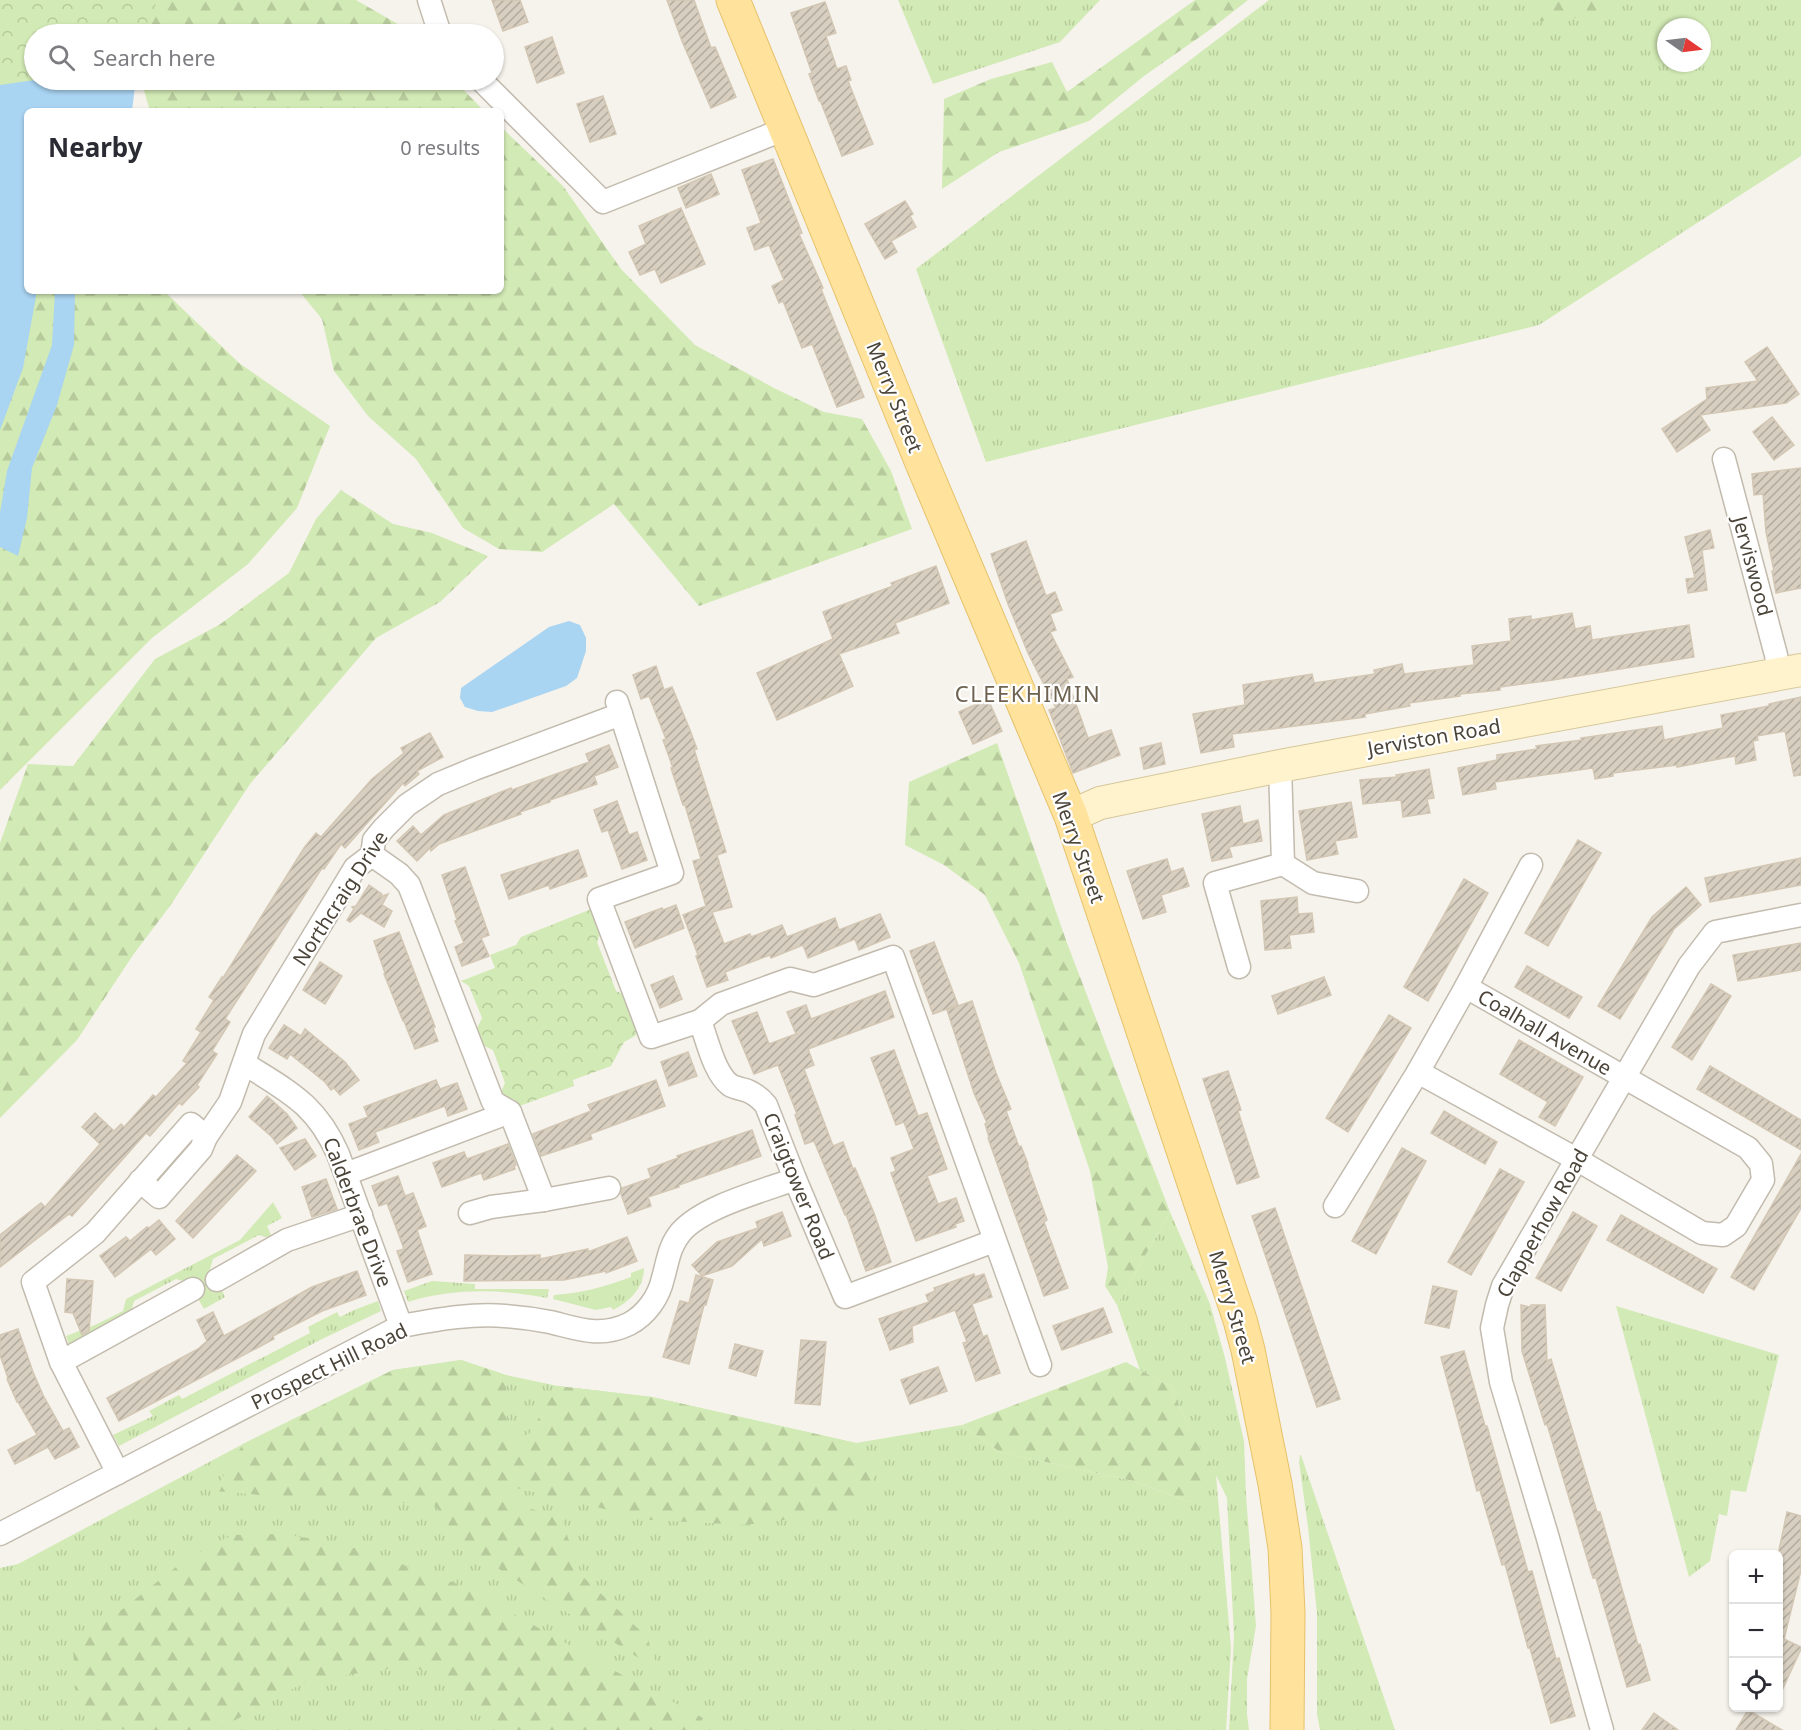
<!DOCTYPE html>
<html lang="en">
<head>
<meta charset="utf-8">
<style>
	:root { --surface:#fff; --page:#f7f7f7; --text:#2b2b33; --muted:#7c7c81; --line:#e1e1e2 }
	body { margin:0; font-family:"Noto Sans",sans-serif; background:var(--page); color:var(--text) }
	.controls { position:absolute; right:18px; bottom:18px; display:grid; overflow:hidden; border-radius:9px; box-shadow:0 2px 4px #0004 }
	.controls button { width:54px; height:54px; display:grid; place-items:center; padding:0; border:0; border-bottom:2px solid var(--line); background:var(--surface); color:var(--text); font:30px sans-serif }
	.compass { position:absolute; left:1657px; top:18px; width:54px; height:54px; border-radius:50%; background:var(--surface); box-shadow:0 2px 4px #0004; rotate:104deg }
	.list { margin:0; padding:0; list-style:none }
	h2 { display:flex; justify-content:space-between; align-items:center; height:78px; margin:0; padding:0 24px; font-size:26px }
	h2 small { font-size:20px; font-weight:400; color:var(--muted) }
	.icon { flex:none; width:33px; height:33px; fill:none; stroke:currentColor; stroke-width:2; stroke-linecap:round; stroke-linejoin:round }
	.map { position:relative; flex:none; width:1801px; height:1730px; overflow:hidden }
	.search { position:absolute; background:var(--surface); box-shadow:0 2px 4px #0004; left:24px; top:24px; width:480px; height:66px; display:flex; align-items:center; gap:15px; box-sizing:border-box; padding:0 21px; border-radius:33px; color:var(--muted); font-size:22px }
	.panel { position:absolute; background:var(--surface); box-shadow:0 2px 4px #0004; left:24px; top:108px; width:480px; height:186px; border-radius:9px }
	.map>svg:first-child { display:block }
	.grass { fill:url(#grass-tufts); fill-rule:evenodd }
	.forest { fill:url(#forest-firs) }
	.park { fill:url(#park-crowns) }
	.water { fill:#a9d4f2 }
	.building { fill:url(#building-hatch); stroke:#d3c7b4; stroke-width:1.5 }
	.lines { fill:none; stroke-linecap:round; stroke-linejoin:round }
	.minor-casing { stroke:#c2bbae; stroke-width:25 }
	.secondary-casing { stroke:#d6c79b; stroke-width:34 }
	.primary-casing { stroke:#e6c16a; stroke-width:35 }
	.minor { stroke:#fff; stroke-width:22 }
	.secondary { stroke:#fff3cd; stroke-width:32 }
	.primary { stroke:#ffe39c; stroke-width:33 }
	.labels { text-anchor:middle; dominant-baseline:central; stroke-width:4.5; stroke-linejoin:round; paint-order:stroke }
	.street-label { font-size:20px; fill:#4b4439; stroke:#fff }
	.quarter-label { font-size:22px; letter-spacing:1.5px; fill:#6e6250; stroke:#fff }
</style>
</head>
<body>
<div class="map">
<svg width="1801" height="1730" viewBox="0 0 1801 1730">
	<defs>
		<pattern id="grass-tufts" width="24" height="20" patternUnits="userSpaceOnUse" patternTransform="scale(1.5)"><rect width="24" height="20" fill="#d2eab5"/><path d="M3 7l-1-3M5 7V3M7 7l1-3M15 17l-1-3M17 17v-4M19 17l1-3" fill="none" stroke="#b6ca9c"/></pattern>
		<pattern id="forest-firs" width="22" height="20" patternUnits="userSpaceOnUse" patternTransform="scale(1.5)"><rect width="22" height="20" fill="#d2eab5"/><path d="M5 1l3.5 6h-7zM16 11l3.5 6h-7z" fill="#b6ca9c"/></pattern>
		<pattern id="park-crowns" width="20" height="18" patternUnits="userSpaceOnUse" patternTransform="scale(1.5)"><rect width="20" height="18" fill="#d2eab5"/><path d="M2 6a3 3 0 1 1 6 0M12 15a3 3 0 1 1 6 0" fill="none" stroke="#b6ca9c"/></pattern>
		<pattern id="building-hatch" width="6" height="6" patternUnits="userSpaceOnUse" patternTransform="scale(1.5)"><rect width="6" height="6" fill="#d8cfc1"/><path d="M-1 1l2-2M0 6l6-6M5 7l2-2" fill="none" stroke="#b1aa9e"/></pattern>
	</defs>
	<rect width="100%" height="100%" fill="#f6f3ec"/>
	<g class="grass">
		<polygon points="898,0 1100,0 1060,42 933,84"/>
		<path d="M1269,0H1801V156L1539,325L986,462L916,269ZM1666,27H1702V63H1666Z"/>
		<polygon points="273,1202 282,1218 267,1226 273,1239 259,1235 213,1259 209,1273 220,1286 225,1297 204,1309 189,1283 176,1279 134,1301 131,1312 69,1345 66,1336 95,1325 123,1311 126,1299 240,1240"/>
		<polygon points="1170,1212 1210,1304 1225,1358 1244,1441 1246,1495 1256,1626 1247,1679 1247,1714 1249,1730 1229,1730 1234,1636 1227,1498 1216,1475 1231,1648 1226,1730 0,1730 0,1568 18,1564 243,1444 393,1370 461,1360 506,1375 558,1386 652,1397 856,1443 962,1425 1000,1452 1133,1481 1189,1502 1190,1430 1171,1387 1140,1370 1117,1305"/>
		<path d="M644,1268C644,1288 629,1302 613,1310L611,1307L596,1310L553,1299L554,1295C583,1293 604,1287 631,1277V1273Z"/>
		<path d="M432,1281L475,1284V1289H549L547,1298C501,1289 453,1288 408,1302L404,1291Z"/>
		<polygon points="378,1301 381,1311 320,1340 119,1446 113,1435 153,1416 149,1411 179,1395 182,1399 310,1333 308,1327 337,1312 340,1317 354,1310"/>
		<polygon points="1616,1306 1779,1355 1746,1492 1731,1490 1727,1516 1719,1514 1710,1561 1689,1577"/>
		<polygon points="1300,1455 1301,1455 1395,1730 1320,1730 1317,1714 1317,1613 1308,1527 1299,1462"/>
	</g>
	<g class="forest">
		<polygon points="57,0 356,0 415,34 64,34"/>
		<polygon points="1195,0 1248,0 1211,29 1144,76 1089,121 999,152 942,189 944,99 991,79 1052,62 1067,92"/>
		<polygon points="1550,0 1613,0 1586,17 1530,22"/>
		<polygon points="141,80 454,80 484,111 150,111"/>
		<polygon points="27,111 27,291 164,291 239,363 330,426 297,508 248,564 152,638 0,790 0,134"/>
		<polygon points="501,127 563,186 621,269 695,345 774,388 824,412 862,419 891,471 912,529 699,606 614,504 542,552 499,549 463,528 416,459 368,416 334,371 322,319 299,291 501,291"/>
		<polygon points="341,490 393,524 432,533 488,556 440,602 376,638 250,784 170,906 133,955 77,1040 0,1118 0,843 28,764 73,766 155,659 219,625 289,573 316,519"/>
		<polygon points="997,743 1067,943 1170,1212 1117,1305 1105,1286 1108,1267 1090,1171 1019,963 985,895 944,865 905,845 909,782"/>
		<polygon points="461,1360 506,1375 507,1440 529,1434 558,1386 652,1397 856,1443 875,1472 870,1493 842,1512 745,1525 651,1520 504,1485 502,1499 561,1519 582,1576 647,1637 659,1671 463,1546 434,1504 330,1501 214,1491 243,1444 393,1370"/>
		<polygon points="1126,1362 1171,1387 1190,1430 1215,1473 1189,1502 1133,1481 1000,1452 962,1425"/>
		<polygon points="279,1534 337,1542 466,1587 624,1676 703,1718 697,1730 501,1730 444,1672 399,1667 307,1681 217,1730 127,1730 93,1723 77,1708 73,1648 185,1560 232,1535"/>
	</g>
	<g class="park">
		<polygon points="0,0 158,0 142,34 34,34 34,80 123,80 117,111 27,111 0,244"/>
		<polygon points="589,910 596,912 602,929 597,942 616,991 628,996 640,1028 635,1036 624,1042 611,1066 573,1080 574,1086 517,1107 515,1100 500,1095 505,1083 493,1050 482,1045 476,1030 482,1018 469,986 461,981 495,968 490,955 516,945 521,937"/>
	</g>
	<g class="water">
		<polygon points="35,80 119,80 135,86 132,111 27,111 27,291 37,291 23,368 0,430 0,85"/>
		<polygon points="55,291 75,291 74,345 57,405 32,468 27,518 18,556 0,547 0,513 7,471 52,345"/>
		<polygon points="569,621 580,625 586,638 586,651 577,678 566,686 492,712 478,711 465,707 460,698 461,688 549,627"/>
	</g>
	<g class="building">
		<polygon points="492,0 520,0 528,22 503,31"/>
		<polygon points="667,0 694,0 711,48 715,47 736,97 711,108 682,41"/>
		<polygon points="825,2 836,33 826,36 837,69 846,66 851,80 848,81 873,144 842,156 820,100 819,101 809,74 812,73 791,13"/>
		<polygon points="552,37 564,73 537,83 525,47"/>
		<polygon points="603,96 616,134 590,142 577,104"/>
		<polygon points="773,159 802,233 799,234 823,288 821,289 864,397 837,407 812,344 802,348 783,301 779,303 772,286 784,280 769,245 755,250 747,228 761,223 742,170"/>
		<polygon points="711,174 719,194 686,208 678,188"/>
		<polygon points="905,201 913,214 910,216 916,227 891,241 897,252 885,259 865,224"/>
		<polygon points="681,208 705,264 661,283 655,269 640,275 629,252 646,244 639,226"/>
		<polygon points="1767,347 1799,394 1786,403 1700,415 1710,430 1677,452 1662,429 1707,399 1706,388 1758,381 1745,362"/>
		<polygon points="1772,417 1794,445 1774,460 1753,432"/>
		<polygon points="1801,468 1801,588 1776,593 1772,571 1774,571 1766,532 1763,494 1754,495 1752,474"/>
		<polygon points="1710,530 1714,548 1702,550 1707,590 1688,593 1686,579 1695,578 1685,537"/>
		<polygon points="1026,541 1046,596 1055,592 1062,610 1050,614 1056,630 1050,632 1073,677 1067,679 1088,738 1111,730 1120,755 1073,773 1049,710 1056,708 1028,653 1008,604 991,554"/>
		<polygon points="936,566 949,603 895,623 899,633 839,654 853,686 777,720 757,673 833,639 823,612 893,586 891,583"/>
		<polygon points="1572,613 1575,629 1590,626 1592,640 1689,625 1694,657 1553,680 1500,687 1500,690 1460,694 1460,696 1409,703 1410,706 1365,714 1365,717 1232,734 1234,747 1201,753 1193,714 1245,705 1243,685 1312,674 1314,683 1375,674 1374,670 1402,664 1404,674 1474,665 1472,646 1511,641 1509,619 1531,616 1531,620"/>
		<polygon points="656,666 664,690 672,687 690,730 697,749 694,749 726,852 717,855 732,907 712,912 724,944 750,934 751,937 782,925 787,937 835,918 839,930 880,914 890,937 859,950 855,939 808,958 803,945 771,958 770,955 725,972 728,980 707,987 696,956 698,955 683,915 706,906 693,861 701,859 685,805 683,805 671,768 673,768 663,740 666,739 649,696 641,699 633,675"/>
		<polygon points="1801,697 1801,775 1794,776 1785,731 1757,736 1758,740 1753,741 1756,760 1736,764 1735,756 1677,767 1677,765 1613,773 1613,776 1595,779 1593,768 1495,782 1496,789 1463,795 1458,768 1497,760 1497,755 1537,749 1536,746 1582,740 1581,738 1662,726 1664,740 1723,728 1721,715 1769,706 1769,704"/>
		<polygon points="988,699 1002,731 973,744 959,712"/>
		<polygon points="430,733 443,757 417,771 419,774 405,786 403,783 345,848 341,844 324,869 322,868 225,1019 230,1022 212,1051 217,1054 197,1085 199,1087 182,1105 179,1103 150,1136 146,1133 72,1216 69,1214 0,1267 0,1235 41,1203 45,1207 100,1144 82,1127 95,1113 114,1131 121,1124 124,1127 153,1095 156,1097 187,1063 183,1061 201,1032 196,1029 214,1000 209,997 222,977 223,978 304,848 316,833 321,837 372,779 404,753 401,748"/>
		<polygon points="1161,743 1165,764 1144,769 1140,748"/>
		<polygon points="609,745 618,767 594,776 597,784 550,800 550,802 520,812 521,814 439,844 431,851 430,848 417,861 397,841 413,826 421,835 444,815 511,788 512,790 589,762 586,754"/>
		<polygon points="1429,769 1434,798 1427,799 1430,813 1403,817 1401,800 1363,804 1360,780 1397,777 1396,775"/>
		<polygon points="617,801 629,835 637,832 647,860 622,869 608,830 602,832 594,810"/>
		<polygon points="1351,802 1357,837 1335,841 1338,854 1307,860 1299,811"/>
		<polygon points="1240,806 1243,824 1258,820 1262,841 1229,847 1232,857 1212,861 1202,814"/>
		<polygon points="1578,840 1601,853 1548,946 1525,933"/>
		<polygon points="578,850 587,876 550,889 549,885 509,899 501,875"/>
		<polygon points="1801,858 1801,885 1710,902 1705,878"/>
		<polygon points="1167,859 1171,872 1183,868 1189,886 1161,895 1166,912 1143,919 1127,871"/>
		<polygon points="465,867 489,935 481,938 489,956 462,966 455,947 464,943 455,921 457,920 442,875"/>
		<polygon points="1464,879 1488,893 1428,1001 1404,987"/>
		<polygon points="369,885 382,894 378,898 388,894 382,905 392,911 384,927 361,913 350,922 347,920 354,909 352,907 356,906"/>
		<polygon points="1686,887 1701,905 1674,929 1620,1019 1598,1006 1652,917"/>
		<polygon points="1297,897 1298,914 1312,913 1314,932 1289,935 1291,948 1265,950 1261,901"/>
		<polygon points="676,905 684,928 635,948 625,922 662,908 663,910"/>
		<polygon points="399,932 435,1027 433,1028 438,1041 415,1049 404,1021 403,1021 384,974 385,973 374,941"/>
		<polygon points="934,942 958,1005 933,1014 910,951"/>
		<polygon points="1801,943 1801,970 1738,981 1733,955"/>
		<polygon points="320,962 342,976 325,1004 303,990"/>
		<polygon points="1527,966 1582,997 1569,1018 1515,987"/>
		<polygon points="673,976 682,999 660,1008 651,985"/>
		<polygon points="1324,977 1331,995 1278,1014 1272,996"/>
		<polygon points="1711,984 1731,996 1692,1060 1672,1047"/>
		<polygon points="885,991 894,1017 808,1049 814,1065 804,1069 833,1146 843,1142 853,1169 855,1168 874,1213 891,1262 866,1271 846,1214 845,1215 814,1141 805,1144 795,1115 797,1114 778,1065 754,1074 732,1021 757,1012 769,1044 796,1034 787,1012 806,1005 811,1019"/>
		<polygon points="972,1001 996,1073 1011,1109 1006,1111 1019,1147 1021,1146 1028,1164 1027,1164 1047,1220 1044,1222 1068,1288 1044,1296 988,1138 989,1137 985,1124 987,1123 974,1093 947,1010"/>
		<polygon points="1389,1015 1411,1028 1348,1132 1326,1118"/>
		<polygon points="284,1025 301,1036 305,1029 345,1062 359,1080 340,1095 334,1088 331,1090 325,1082 290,1054 287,1059 269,1048"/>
		<polygon points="1519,1040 1583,1077 1555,1126 1539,1117 1548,1102 1500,1074"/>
		<polygon points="894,1050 918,1116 927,1113 947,1169 927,1176 938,1204 956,1198 964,1221 955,1224 956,1227 916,1241 891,1173 896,1171 891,1158 914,1149 904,1122 896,1125 871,1058"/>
		<polygon points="688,1052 697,1076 669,1086 661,1062"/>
		<polygon points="1710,1066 1801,1120 1801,1150 1697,1089"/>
		<polygon points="1228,1071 1241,1110 1238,1111 1259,1177 1237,1184 1203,1079"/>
		<polygon points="436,1080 440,1089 457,1083 467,1109 448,1116 445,1106 375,1132 379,1142 359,1150 349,1124 368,1117 364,1107"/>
		<polygon points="656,1080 665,1106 590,1134 592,1139 541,1156 533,1134 591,1111 588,1105"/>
		<polygon points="267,1096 287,1114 297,1128 277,1144 272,1137 249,1117"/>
		<polygon points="1444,1111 1497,1142 1485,1164 1431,1133"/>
		<polygon points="752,1130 761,1156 679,1185 679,1187 648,1197 651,1206 628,1214 621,1194 622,1188 651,1178 648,1169 678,1158 677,1156"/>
		<polygon points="305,1139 316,1156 295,1170 280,1148"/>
		<polygon points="508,1144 516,1165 514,1166 515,1169 484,1180 481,1173 442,1187 433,1163 464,1152 467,1159"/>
		<polygon points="1402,1148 1426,1161 1376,1254 1352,1241"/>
		<polygon points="1801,1154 1801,1208 1754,1290 1731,1277"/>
		<polygon points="237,1155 256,1171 193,1238 176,1221"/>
		<polygon points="1500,1169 1524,1182 1471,1275 1448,1262"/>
		<polygon points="398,1176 405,1196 413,1193 426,1226 417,1230 432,1274 408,1282 397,1251 404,1249 387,1203 379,1206 372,1186"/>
		<polygon points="326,1179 337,1209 312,1217 302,1187"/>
		<polygon points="1275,1208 1340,1399 1317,1407 1252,1216"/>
		<polygon points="782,1212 791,1236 764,1246 762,1239 732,1266 702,1276 692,1265 717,1242 758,1228 756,1222"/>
		<polygon points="1573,1212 1597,1226 1561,1291 1536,1278"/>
		<polygon points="1621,1215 1717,1269 1703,1293 1607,1240"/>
		<polygon points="159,1220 175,1239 156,1255 151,1249 115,1277 100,1256 126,1237 130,1241 147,1227 149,1228"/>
		<polygon points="627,1237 637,1261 606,1273 606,1271 564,1280 464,1281 465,1255 507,1256 540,1255 540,1259 588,1249 588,1252"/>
		<polygon points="357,1271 366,1295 322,1311 273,1336 274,1339 119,1421 107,1398 198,1349 207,1341 197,1320 213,1312 224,1336 312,1287"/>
		<polygon points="974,1274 975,1277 984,1274 992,1297 972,1304 983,1337 987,1335 1000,1373 976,1381 963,1343 967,1342 955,1310 912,1326 913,1342 890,1350 879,1319 929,1302 926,1295 935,1291 934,1288"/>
		<polygon points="696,1275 713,1280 706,1305 704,1305 689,1364 663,1357 680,1301 689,1303"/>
		<polygon points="67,1279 93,1281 89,1331 82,1335 73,1313 65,1312"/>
		<polygon points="1433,1286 1457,1291 1449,1328 1425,1323"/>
		<polygon points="1521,1305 1530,1307 1531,1305 1545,1305 1547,1361 1551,1359 1597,1512 1600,1512 1638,1645 1640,1644 1650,1680 1627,1687 1596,1578 1593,1578 1547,1424 1545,1425 1522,1351"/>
		<polygon points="1103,1308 1112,1332 1062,1350 1053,1326"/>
		<polygon points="18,1329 33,1372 43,1395 63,1431 69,1428 79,1447 55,1459 48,1447 15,1464 8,1450 37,1435 18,1402 17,1402 7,1379 8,1378 0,1355 0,1335"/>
		<polygon points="801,1340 826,1342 820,1405 795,1403"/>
		<polygon points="735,1344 763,1351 756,1376 729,1368"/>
		<polygon points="1464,1351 1485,1426 1487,1426 1528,1572 1532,1571 1556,1659 1559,1658 1575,1716 1551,1723 1530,1648 1528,1648 1505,1564 1502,1565 1480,1490 1477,1491 1441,1357"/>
		<polygon points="938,1367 947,1391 910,1404 901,1380"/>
		<polygon points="1787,1512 1801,1516 1801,1570 1784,1639 1801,1647 1801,1649 1779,1697 1779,1550"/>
		<polygon points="1748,1710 1782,1730 1736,1730"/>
		<polygon points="1654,1713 1678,1730 1642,1730"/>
	</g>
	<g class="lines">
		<defs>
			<g id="minor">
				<polyline points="429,0 440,34"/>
				<polyline points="481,80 603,202 785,129"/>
				<polyline points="1724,459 1776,655 1779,674"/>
				<polyline points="617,702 672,873 599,899 651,1037 700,1021"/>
				<polyline points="1283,864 1313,883 1357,891"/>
				<polyline points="1239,967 1215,883 1283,864 1280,766"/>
				<path d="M245,1064C289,1092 316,1104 338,1154L401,1326"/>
				<polyline points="1418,1072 1576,1159 1702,1233 1723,1235 1736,1226 1763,1180 1761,1164 1748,1148 1466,987"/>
				<polyline points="510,1112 544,1200 609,1188"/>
				<polyline points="346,1174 510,1112 493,1102 409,885 399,874 372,855"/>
				<polyline points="140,1181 159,1197 201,1149 206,1137"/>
				<polyline points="1335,1206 1418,1072 1466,987 1531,865"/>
				<polyline points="470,1213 491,1207 544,1200"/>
				<path d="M994,1241L845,1297L795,1179L766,1105C761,1099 755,1094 748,1091C742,1089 735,1088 730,1085C714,1073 707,1039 700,1021L721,1004L790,979L814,985L893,957L1040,1365"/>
				<polyline points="217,1280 287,1240 361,1215"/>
				<polyline points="61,1362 193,1289"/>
				<polyline points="118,1473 61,1362 33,1282 95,1233 191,1124 206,1137 230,1102 254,1034 355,868 372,855 374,840 384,828 407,805 438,784 474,769 621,714"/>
				<path d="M0,1534L401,1326C435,1320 470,1313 505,1316C519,1317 535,1319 550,1322C579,1329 600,1338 629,1324C646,1315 659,1297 663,1278C668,1261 669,1246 681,1232C704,1206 763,1191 795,1179"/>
				<polyline points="1602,1730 1547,1535 1501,1382 1492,1328 1497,1305 1503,1286 1689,966 1715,932 1801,915"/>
			</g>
			<polyline id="secondary" points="1071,816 1100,803 1280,766 1801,670"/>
			<polyline id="primary" points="733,0 922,463 1071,816 1240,1320 1248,1350 1275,1484 1285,1548 1288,1613 1287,1730"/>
		</defs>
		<use href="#minor" class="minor-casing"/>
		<use href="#secondary" class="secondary-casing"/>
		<use href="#primary" class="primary-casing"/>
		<use href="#minor" class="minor"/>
		<use href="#secondary" class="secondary"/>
		<use href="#primary" class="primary"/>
	</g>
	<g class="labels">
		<g class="street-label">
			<text transform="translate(895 397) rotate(68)">Merry Street</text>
			<text transform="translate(1753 566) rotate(75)">Jerviswood</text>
			<text transform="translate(1434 737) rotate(-10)">Jerviston Road</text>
			<text transform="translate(1079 847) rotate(70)">Merry Street</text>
			<text transform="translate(340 898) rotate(-57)">Northcraig Drive</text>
			<text transform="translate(1545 1032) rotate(30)">Coalhall Avenue</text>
			<text transform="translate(799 1186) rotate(68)">Craigtower Road</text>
			<text transform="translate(358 1212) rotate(69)">Calderbrae Drive</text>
			<text transform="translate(1542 1223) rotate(-61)">Clapperhow Road</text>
			<text transform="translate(1233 1307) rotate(73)">Merry Street</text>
			<text transform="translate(329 1366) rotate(-26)">Prospect Hill Road</text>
		</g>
		<g class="quarter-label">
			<text x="1028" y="693">CLEEKHIMIN</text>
		</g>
	</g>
</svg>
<div class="controls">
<button>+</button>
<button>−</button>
<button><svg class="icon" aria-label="locate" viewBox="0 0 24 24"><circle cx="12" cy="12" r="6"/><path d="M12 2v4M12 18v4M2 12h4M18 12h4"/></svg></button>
</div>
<svg class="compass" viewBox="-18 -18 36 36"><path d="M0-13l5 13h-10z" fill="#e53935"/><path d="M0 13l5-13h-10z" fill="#7c7c81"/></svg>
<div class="search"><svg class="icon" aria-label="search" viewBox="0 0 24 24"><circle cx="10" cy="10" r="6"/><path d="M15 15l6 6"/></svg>Search here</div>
<section class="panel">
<h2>Nearby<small>0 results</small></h2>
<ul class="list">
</ul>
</section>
</div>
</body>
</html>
